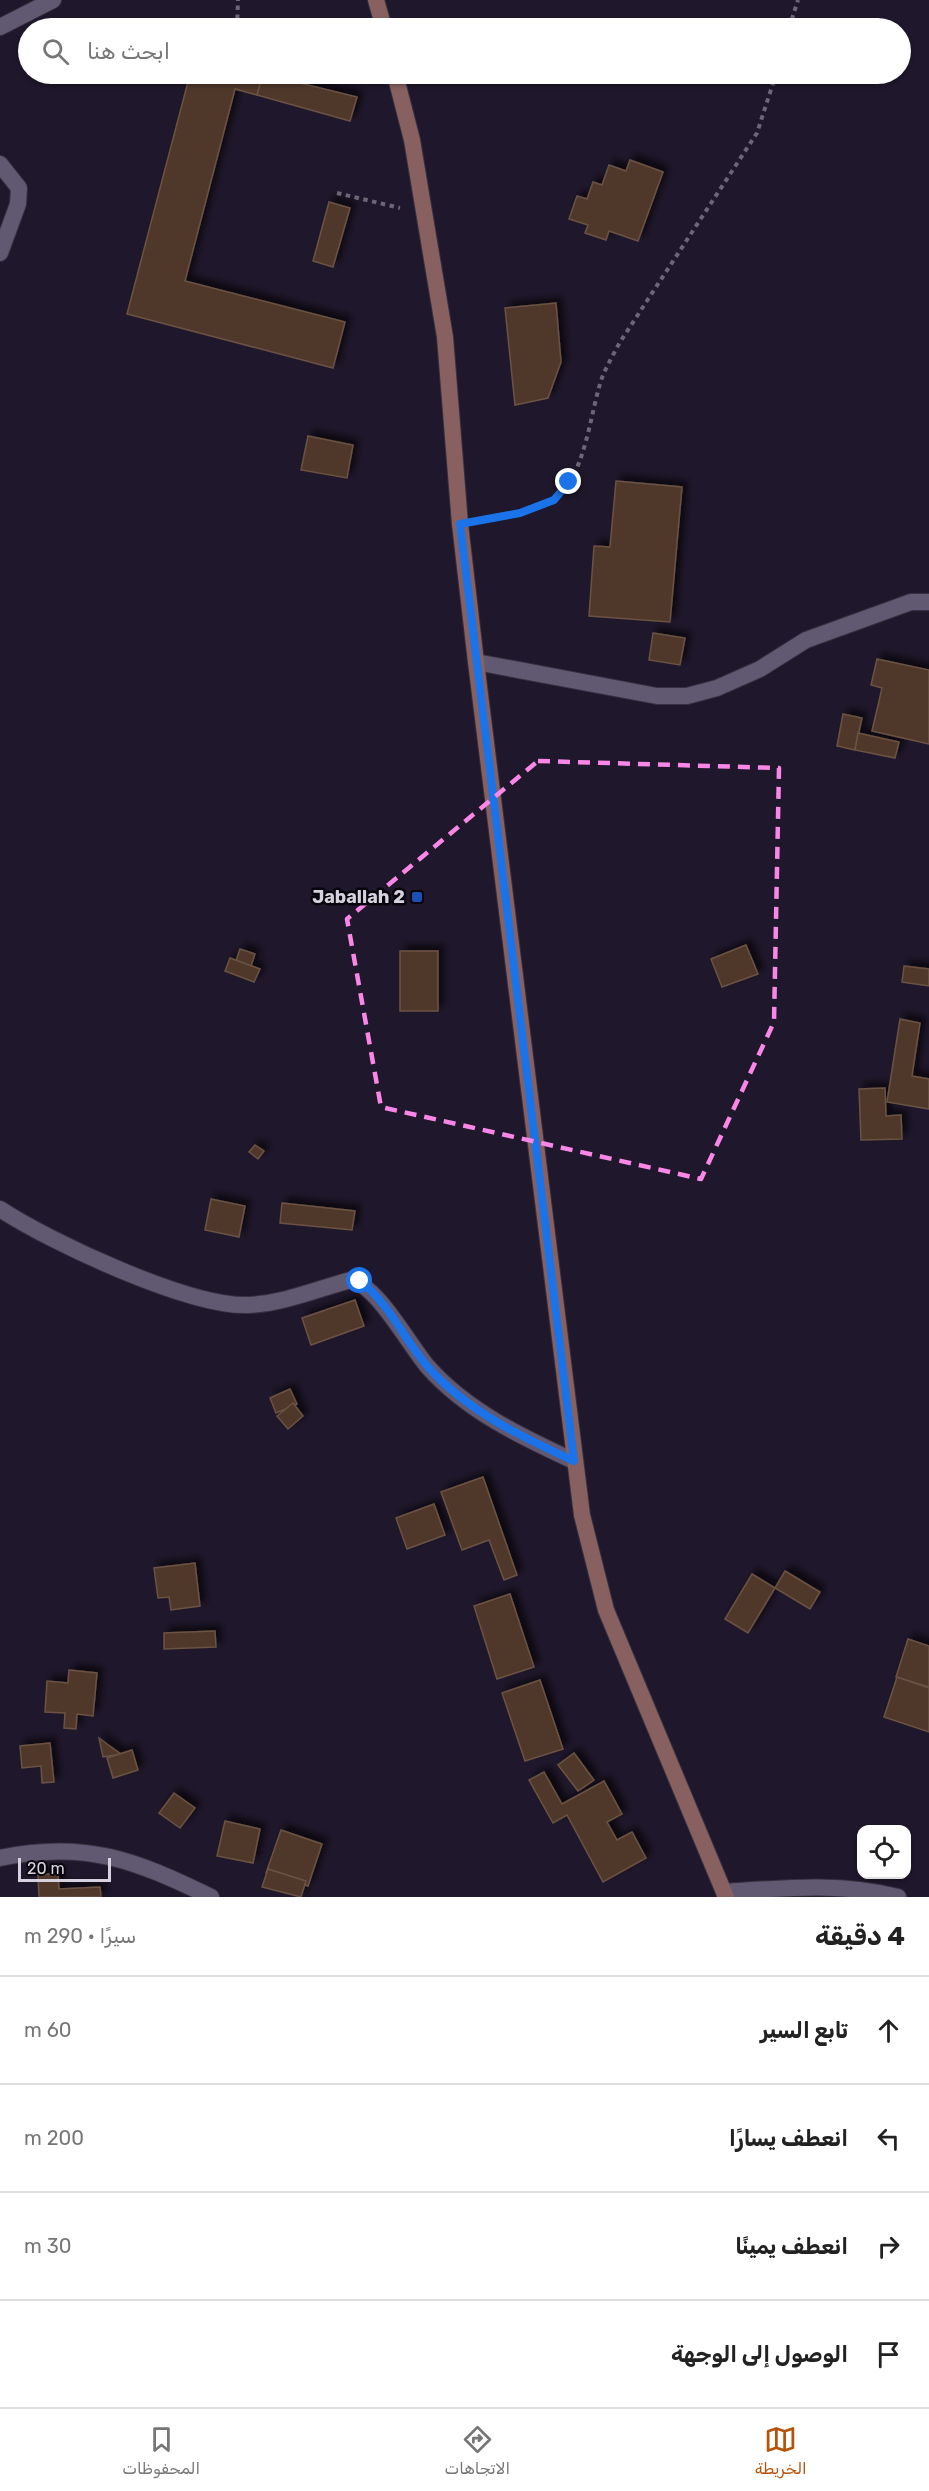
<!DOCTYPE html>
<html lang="ar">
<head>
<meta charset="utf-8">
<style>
	:root { --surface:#fff; --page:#f2f2f2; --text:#222; --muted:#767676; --line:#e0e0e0; --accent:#b45309 }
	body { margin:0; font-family:Rubik,Vazirmatn,sans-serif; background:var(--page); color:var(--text); direction:rtl }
	.controls { position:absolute; right:18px; bottom:18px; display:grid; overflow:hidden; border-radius:12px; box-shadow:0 2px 4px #0004 }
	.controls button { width:54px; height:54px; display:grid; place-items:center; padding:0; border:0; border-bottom:2px solid var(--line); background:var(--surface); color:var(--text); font:30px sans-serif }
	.scale { position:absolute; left:18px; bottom:15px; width:93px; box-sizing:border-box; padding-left:6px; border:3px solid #d6d1df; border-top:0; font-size:16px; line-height:21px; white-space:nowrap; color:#d6d1df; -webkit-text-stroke:4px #08050d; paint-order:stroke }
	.stop { position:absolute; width:18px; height:18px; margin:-14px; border:4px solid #1a73e8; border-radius:50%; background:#fff }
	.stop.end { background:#1a73e8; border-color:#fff; box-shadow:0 2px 6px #0008 }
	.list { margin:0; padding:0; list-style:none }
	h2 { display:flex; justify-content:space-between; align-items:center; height:78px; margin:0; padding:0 24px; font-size:26px }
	h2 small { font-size:20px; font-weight:400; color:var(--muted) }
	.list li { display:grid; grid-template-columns:39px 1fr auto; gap:18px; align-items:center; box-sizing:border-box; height:108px; padding:0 24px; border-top:2px solid var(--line) }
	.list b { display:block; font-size:22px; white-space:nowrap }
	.list em { font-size:20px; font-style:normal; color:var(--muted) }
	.icon { flex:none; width:33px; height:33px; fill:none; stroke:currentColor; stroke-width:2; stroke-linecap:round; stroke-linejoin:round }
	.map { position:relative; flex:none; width:929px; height:1897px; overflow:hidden; direction:ltr }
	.search { position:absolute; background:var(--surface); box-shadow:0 2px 4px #0004; left:18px; right:18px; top:18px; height:66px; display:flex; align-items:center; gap:15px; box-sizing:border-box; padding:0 21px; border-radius:33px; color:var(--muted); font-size:22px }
	.sheet { height:510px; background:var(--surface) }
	nav { display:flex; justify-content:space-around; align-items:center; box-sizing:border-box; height:84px; border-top:2px solid var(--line); background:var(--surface); font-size:16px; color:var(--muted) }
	nav a { display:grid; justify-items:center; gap:3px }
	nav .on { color:var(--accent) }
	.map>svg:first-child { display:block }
	.building { fill:#4f392a; stroke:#6b5243; stroke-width:1.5; filter:url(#shadow) }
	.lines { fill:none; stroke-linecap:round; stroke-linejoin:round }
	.minor-casing { stroke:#363040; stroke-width:18 }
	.secondary-casing { stroke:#363040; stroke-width:18 }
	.path { stroke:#6c6677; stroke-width:4; stroke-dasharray:4.5 4.5; stroke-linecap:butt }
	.minor { stroke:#615871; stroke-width:16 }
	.secondary { stroke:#886060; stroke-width:16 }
	.route { stroke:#1a73e8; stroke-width:8 }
	.marked { fill:none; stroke:#fa87e7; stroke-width:4.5; stroke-dasharray:12 8; stroke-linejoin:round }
	.transit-dot { fill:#1a4fb4; stroke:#08050d; stroke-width:2 }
	.labels { text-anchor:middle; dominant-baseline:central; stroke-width:5; stroke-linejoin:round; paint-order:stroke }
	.poi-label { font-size:18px; font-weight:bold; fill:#d6d1df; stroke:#08050d; text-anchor:end }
</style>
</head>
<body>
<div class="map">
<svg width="929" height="1897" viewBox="0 0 929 1897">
	<defs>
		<filter id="shadow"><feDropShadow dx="5.5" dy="-5.5" stdDeviation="3" flood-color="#0009"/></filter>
	</defs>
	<rect width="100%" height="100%" fill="#1f172b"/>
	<g class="building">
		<polygon points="190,74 263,74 257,95 235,89 185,281 345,322 333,368 127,314"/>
		<polygon points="263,74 357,97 350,121 257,95"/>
		<polygon points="630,160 663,172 638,241 609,231 606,240 585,233 588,225 569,219 577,196 587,199 593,182 602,185 609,165 626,171"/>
		<polygon points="329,202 350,208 333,267 313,261"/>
		<polygon points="556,303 561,362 548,398 515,405 505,308"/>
		<polygon points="308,436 353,445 347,478 301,470"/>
		<polygon points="616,481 682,487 670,622 589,616 594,546 610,547"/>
		<polygon points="653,633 685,638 680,665 649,660"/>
		<polygon points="877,659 929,670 929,744 872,731 882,688 871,685"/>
		<polygon points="843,714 862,718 855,750 837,746"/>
		<polygon points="858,733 899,742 895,758 855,750"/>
		<polygon points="746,945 758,974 722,987 711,959"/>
		<polygon points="240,949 255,954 250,969 235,964"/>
		<rect x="400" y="951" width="38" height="60"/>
		<polygon points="230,958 260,969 254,982 225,971"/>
		<polygon points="904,966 929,969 929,986 902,982"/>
		<polygon points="900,1019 920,1023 912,1076 929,1079 929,1109 887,1102"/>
		<polygon points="885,1088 886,1116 901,1115 902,1139 861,1140 859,1089"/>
		<polygon points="255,1145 264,1151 258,1159 249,1152"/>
		<polygon points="211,1199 245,1206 239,1237 205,1230"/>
		<polygon points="282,1203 355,1211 352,1230 280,1223"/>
		<polygon points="355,1300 364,1326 311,1345 302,1318"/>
		<polygon points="290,1389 297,1404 276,1413 270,1398"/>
		<polygon points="293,1403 303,1416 288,1429 277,1416"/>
		<polygon points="483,1477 517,1575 504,1580 489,1540 462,1550 441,1492"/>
		<polygon points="434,1504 445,1535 407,1549 396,1518"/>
		<polygon points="195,1563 200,1606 171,1610 169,1597 158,1598 154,1568"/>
		<polygon points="785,1571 820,1592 810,1609 775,1588"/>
		<polygon points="752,1574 775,1588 748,1633 725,1619"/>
		<polygon points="510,1594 534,1667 497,1679 474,1606"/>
		<polygon points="215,1631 216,1647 164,1649 164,1633"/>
		<polygon points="908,1639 929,1646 929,1687 896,1677"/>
		<polygon points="69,1670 97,1673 93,1716 77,1714 76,1729 64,1728 65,1713 45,1712 47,1681 68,1683"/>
		<polygon points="897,1677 929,1688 929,1732 884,1717"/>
		<polygon points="540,1680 563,1749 525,1761 502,1693"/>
		<polygon points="99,1738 107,1744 121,1754 103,1757"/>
		<polygon points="50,1743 54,1782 42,1783 41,1766 22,1768 20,1746"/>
		<polygon points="132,1750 138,1770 113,1778 107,1758"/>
		<polygon points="574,1753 594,1780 578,1791 558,1765"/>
		<polygon points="544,1772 562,1804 604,1781 622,1814 607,1822 617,1840 632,1832 646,1858 603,1882 567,1815 553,1823 529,1780"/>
		<polygon points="174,1793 195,1808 180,1828 159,1813"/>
		<polygon points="225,1821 260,1829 253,1863 217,1856"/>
		<polygon points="281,1830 322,1844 308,1886 266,1873"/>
		<polygon points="268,1869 306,1881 301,1897 262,1887"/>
		<polygon points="58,1873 59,1889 100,1887 101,1897 39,1897 38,1875"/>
	</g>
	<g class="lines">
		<defs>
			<g id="minor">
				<polyline points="0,27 53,0"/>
				<polyline points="0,164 19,188 18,204 0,253"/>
				<polyline points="476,662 657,696 687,696 717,688 760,669 806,640 911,602 929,602"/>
				<path d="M0,1209C50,1242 191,1308 249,1305C285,1303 317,1289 351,1280C377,1285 409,1345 428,1367C467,1411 522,1437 574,1461"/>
				<path d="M0,1858C85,1840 135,1860 211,1897"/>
				<path d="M724,1892C782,1888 841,1882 898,1897"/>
			</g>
			<g id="secondary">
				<polyline points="376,0 384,28"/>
				<polyline points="395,74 412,140 445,337 460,524 476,662 582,1515 606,1610 726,1897"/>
			</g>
		</defs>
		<use href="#minor" class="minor-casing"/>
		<use href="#secondary" class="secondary-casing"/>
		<g class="path">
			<polyline points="237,28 238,0"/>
			<polyline points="789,28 798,0"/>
			<polyline points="337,193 400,208"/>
			<path d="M481,520C505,515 531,512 552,500C586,481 590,409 603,375C608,364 614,353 620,342L757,133L776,74"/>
		</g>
		<use href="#minor" class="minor"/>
		<use href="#secondary" class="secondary"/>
	</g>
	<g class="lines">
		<path class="route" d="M360,1281C389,1303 405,1341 428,1367C467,1411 522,1437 574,1461L460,524L520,513L554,500L569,482"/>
	</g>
	<path class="marked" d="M538,761L779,768L774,1022L701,1179L381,1107L347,919Z"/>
	<rect class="transit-dot" x="411" y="891" width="12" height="12" rx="3"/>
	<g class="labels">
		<g class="poi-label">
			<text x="405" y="897">Jaballah 2</text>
		</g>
	</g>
</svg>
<div class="controls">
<button><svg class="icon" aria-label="locate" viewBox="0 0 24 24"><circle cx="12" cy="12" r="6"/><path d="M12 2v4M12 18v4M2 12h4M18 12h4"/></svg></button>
</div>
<div class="scale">20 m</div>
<div class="stop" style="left:360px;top:1281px"></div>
<div class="stop end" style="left:569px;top:482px"></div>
<div class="search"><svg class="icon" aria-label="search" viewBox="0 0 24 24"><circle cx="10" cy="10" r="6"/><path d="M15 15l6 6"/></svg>ابحث هنا</div>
</div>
<section class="sheet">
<h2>4 دقيقة<small>سيرًا · 290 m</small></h2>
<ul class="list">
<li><svg class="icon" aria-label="ahead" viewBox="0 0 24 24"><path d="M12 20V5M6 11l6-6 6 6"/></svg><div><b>تابع السير</b></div><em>60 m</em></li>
<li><svg class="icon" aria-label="left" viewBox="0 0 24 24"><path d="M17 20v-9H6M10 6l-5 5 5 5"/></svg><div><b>انعطف يسارًا</b></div><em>200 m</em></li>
<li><svg class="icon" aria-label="right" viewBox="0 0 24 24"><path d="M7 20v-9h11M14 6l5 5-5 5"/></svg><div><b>انعطف يمينًا</b></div><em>30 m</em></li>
<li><svg class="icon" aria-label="arrive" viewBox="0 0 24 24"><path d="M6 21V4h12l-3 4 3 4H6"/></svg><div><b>الوصول إلى الوجهة</b></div></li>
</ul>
</section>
<nav>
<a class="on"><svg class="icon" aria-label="map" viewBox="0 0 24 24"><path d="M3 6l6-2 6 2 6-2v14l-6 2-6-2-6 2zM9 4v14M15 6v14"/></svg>الخريطة</a>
<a><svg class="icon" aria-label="directions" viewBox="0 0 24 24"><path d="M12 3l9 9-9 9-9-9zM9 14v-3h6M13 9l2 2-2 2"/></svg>الاتجاهات</a>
<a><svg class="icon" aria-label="saved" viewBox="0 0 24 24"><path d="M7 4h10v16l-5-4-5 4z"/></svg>المحفوظات</a>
</nav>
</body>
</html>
